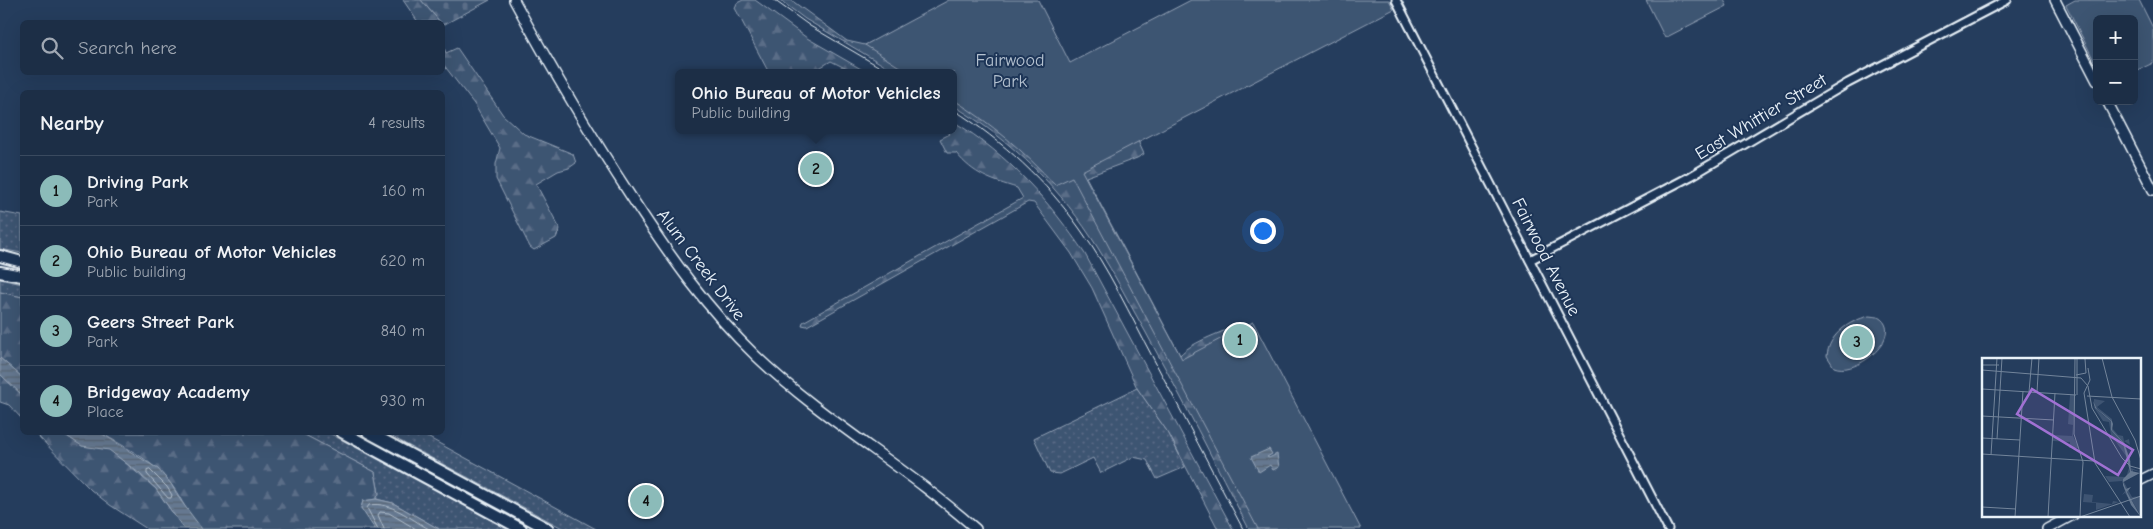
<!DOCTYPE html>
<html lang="en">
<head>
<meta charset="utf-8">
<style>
	:root { --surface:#1c2e46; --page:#293a51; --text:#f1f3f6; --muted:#a0a8b3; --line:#3a4a5f; --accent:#8bbbb9 }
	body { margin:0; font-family:"Comic Neue",sans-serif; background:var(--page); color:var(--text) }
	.controls { position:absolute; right:15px; top:15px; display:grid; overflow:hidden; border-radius:8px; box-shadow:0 5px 20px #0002 }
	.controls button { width:45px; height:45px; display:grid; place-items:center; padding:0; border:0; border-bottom:1px solid var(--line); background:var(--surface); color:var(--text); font:25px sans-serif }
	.you { position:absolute; left:1262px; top:230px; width:18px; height:18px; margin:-12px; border:4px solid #fff; border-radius:50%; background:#1a73e8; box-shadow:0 0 0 8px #1a73e833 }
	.badge { display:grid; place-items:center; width:32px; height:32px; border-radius:50%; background:var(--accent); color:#111; font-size:16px; font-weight:700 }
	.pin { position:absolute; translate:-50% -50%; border:2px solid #fff; box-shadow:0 1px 5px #0006 }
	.popup { position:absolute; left:675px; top:69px; width:282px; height:65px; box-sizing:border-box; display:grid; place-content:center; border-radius:8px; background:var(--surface); filter:drop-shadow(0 1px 4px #0005); font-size:16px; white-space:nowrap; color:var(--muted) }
	.popup b { font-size:19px; color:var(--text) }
	.popup::after { content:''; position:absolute; left:50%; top:100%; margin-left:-10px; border:10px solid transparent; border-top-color:var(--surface) }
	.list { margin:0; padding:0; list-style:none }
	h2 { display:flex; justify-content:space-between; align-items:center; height:65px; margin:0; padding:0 20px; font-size:21px }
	h2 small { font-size:16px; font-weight:400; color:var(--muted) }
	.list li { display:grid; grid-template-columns:32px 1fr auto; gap:15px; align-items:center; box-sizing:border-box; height:70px; padding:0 20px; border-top:1px solid var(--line) }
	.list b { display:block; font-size:19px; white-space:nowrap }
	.list p { margin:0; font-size:16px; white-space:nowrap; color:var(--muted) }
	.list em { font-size:16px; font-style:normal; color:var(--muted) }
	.icon { flex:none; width:28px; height:28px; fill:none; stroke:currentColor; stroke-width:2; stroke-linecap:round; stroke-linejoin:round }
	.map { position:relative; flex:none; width:2153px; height:529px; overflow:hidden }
	.search { position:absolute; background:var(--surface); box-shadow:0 5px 20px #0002; left:20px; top:20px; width:425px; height:55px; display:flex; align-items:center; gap:12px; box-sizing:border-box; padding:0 18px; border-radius:8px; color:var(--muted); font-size:19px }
	.panel { position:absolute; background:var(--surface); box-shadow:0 5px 20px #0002; left:20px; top:90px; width:425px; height:345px; border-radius:8px }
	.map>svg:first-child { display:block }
	.grass { fill:url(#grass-dots); stroke:#93a2b5 }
	.forest { fill:url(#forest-firs); stroke:#93a2b5 }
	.cemetery { fill:url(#cemetery-stones); stroke:#93a2b5 }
	.park { fill:#3e5472; stroke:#93a2b5 }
	.water { fill:url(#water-rules); stroke:#99a8ba }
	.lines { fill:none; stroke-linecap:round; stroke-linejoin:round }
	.shore { stroke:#b4c1ce; stroke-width:1 }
	.tertiary-casing { stroke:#e8f1f8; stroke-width:11 }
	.secondary-casing { stroke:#e8f1f8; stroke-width:12 }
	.primary-casing { stroke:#e8f1f8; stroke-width:12 }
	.motorway-casing { stroke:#e8f1f8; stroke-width:14 }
	.tertiary { stroke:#1d3557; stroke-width:7 }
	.secondary { stroke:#1d3557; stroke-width:9 }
	.primary { stroke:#1d3557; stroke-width:9 }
	.motorway { stroke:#1d3557; stroke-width:10 }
	.rail { stroke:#e8f1f8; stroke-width:1 }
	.labels { text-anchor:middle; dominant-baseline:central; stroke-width:4; stroke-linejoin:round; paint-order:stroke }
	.park-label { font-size:18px; fill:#b5c2d0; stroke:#1d3557 }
	.street-label { font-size:18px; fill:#e8f1f8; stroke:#1d3557 }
	.inset-road { fill:none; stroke:#73859b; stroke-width:1 }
	.view { fill:#a171d3; fill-opacity:0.15; stroke:#a171d3; stroke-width:2.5 }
	.inset-edge { fill:none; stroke:#e8f1f8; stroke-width:2.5 }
</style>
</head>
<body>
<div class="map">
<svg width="2153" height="529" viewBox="0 0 2153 529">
	<defs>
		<pattern id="grass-dots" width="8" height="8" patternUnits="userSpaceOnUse" patternTransform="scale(1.25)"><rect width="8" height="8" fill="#3e5472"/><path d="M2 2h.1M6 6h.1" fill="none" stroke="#5a6d87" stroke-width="1.8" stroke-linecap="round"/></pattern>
		<pattern id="forest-firs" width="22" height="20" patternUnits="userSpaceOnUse" patternTransform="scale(1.25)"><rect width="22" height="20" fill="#3e5472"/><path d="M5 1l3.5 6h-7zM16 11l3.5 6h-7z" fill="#5a6d87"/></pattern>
		<pattern id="cemetery-stones" width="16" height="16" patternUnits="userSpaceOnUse" patternTransform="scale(1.25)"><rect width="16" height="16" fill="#3e5472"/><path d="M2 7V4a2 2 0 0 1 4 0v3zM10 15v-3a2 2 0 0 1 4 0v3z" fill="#5a6d87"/></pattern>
		<pattern id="water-rules" width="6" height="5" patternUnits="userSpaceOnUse" patternTransform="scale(1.25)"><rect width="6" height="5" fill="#657890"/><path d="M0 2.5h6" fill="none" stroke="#576270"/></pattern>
	</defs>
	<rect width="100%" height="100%" fill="#253d5d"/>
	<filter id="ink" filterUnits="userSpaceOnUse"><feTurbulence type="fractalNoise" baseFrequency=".02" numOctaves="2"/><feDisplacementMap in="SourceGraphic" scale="10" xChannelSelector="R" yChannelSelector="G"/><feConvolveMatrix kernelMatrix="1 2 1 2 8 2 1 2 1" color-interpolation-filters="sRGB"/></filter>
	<g filter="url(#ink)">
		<g class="grass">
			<polygon points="0,212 22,216 22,253 0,249"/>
			<polygon points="0,279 22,284 22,297 0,292"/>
			<polygon points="1137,388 1169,434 1185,467 1157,479 1147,460 1133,457 1101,473 1093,458 1060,474 1050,473 1034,438"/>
			<polygon points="301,433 329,433 507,529 439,529 393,503 376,499 379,493 375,472"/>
			<polygon points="385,433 420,433 596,529 564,529"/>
		</g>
		<g class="forest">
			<polygon points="403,0 421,0 440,22 418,22"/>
			<polygon points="743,0 755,0 807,38 868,73 855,73 831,61 811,73 769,73 735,8 737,3"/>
			<polygon points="780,0 791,0 847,41 865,45 871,42 933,73 897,73 805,19"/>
			<polygon points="443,45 446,53 457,48 503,115 524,134 573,154 576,163 569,168 558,171 536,184 560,229 556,238 534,250 530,247 496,179 496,164 500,148 474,104 443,64"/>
			<path d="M954,90L1129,146L1138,141L1144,154L1137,158L1086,177L1180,355C1193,341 1225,331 1244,323L1247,325L1276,529H1249C1215,463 1181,396 1145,331C1129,303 1115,275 1098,248C1062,190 1013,141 954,106Z"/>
			<path d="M954,122C1008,154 1050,202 1085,254L1233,529H1218L1169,434L1137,388L1092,288L1071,253L1034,203L1028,202L807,326L802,325L803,322L1023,198L1017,188C991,180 974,175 956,153H947L940,139L950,134L946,130H954Z"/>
			<polygon points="0,292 22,297 22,377 0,358"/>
			<polygon points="0,374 22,395 22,419 9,405 0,402"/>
			<polygon points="35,433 62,433 82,446 109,449 156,489 184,529 147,529 110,505 91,490"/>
			<path d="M101,433H301L375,472L379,494L376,499L363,501L361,508L375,529H202C188,517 182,498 171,484C154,461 125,447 101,433Z"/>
		</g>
		<polygon class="cemetery" points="421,0 490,0 443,25"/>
		<g class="park">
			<path d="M949,0H1038L1070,63L1191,0H1389L1394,9L1082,171L1182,359L1253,322L1361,529H1258L1072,177L1055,185C1025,152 992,124 954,100V73H909L865,45Z"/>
			<polygon points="1646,0 1724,0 1727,6 1665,38"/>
			<polygon points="2075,0 2139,0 2153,28 2153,63 2134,72 2134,19 2097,19 2097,66 2066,5"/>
			<path d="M1869,316L1878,317C1906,333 1858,377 1834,367L1827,356C1829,334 1849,321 1869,316Z"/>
		</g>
		<g class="water">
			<polygon points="0,358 22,377 22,395 0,374"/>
			<polygon points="62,433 101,433 158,469 171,484 181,501 202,529 184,529 156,489 140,474 109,450 82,446"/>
			<polygon points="1269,449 1272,454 1267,457 1269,458 1277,454 1279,467 1273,470 1270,465 1259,472 1251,457"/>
			<polygon points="376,499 393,503 439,529 375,529 361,508 363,501"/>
		</g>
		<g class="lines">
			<g class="shore">
				<polygon points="150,470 167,487 172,495 171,498 168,498 147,474 147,471"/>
				<path d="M378,529L367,508L369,505C391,501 410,519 429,529"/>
				<polyline points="384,529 378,515 380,512 389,513 416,529"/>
			</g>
			<defs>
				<g id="tertiary">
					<polyline points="1396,0 1668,529"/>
					<polyline points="1530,260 1691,176 1848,83 2007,0"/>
				</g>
				<g id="secondary">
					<polyline points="2055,0 2097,81"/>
					<polyline points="2107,101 2153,190"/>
				</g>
				<g id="primary">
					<path d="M514,0C551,68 590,134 632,198C669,255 707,309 756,356C823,420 906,467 976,529"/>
					<polyline points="2139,481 2153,474"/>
					<polyline points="2047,529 2073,515"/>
				</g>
				<g id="motorway">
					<polyline points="0,256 22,262"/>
					<polyline points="0,272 22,276"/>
					<polyline points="342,432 521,529"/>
					<polyline points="368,432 548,529"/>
				</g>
			</defs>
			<use href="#tertiary" class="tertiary-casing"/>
			<use href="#secondary" class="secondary-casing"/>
			<use href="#primary" class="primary-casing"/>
			<use href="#motorway" class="motorway-casing"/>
			<use href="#tertiary" class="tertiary"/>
			<use href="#secondary" class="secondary"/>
			<use href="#primary" class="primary"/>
			<use href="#motorway" class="motorway"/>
			<g class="rail">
				<polyline points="774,0 810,26 890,73"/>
				<path d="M954,110C1003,141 1046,181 1080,229C1109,269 1130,315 1153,358C1183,415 1213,472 1243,529"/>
			</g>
		</g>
	</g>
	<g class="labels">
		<g class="park-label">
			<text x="1010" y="60">Fairwood<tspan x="1010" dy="21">Park</tspan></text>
		</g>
		<g class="street-label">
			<text transform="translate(1761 117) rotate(-31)">East Whittier Street</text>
			<text transform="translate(1546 257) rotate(63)">Fairwood Avenue</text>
			<text transform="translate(701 265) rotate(53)">Alum Creek Drive</text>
		</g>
	</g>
	<g transform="translate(1982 358)">
		<rect width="159" height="159" fill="#253d5d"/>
		<path d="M112,41L123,43L115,49L130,61V70L136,77L141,78L142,83L147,81L148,87L142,83L149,105L129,77L127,64L121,63L111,48L123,59L112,47ZM147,110L148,114L147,118H148L149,110L159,114L151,112V118L142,124L150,139L159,138V158L143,131L147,141L143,135L140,137L143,133L140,123L127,124L123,118L144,119ZM102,136L111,137L110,144L130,146L131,143L137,144L114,152V145L101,144Z" fill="#3e5472"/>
		<path d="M88,37H93L91,78L97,90H87L88,84L71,83V77L90,78L91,67L86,66Z" fill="#3e5472"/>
		<path d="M111,43L115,51L130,63L131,66L130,72L142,85L148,102L149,113L158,115L141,124L144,131L149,129L145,134L159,159L149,147L141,127V121L148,114L141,85L129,72V63L113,50Z" fill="#657890"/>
		<path class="inset-road" d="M93,0L92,76L101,104V105L99,134L98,159L159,138M120,0L130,39L153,82L159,102M0,7H17M106,10L108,22L102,35L113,105L148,159M0,12L99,20L106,28L110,50L140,100L148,108L159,111M94,17L104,15L103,1M0,31L94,37M47,34L50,0M55,34L57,0M95,37V0M105,38L159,41M0,58L72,62M0,80L38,82M15,81L20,0M0,96L112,103M9,97L15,0M0,149L34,151M33,159L41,33M66,159L73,35"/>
		<path class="view" d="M50,31L151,92L136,117L35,56Z"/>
		<rect width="159" height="159" class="inset-edge"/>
	</g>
</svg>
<div class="controls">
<button>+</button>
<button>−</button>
</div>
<div class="you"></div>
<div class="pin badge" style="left:1240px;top:340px">1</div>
<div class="pin badge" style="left:816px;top:169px">2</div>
<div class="popup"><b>Ohio Bureau of Motor Vehicles</b>Public building</div>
<div class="pin badge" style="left:1857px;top:342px">3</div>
<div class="pin badge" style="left:646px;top:501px">4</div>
<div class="search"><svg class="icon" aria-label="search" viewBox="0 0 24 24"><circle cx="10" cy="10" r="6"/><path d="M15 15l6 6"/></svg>Search here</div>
<section class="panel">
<h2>Nearby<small>4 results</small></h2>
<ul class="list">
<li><span class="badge">1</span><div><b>Driving Park</b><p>Park</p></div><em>160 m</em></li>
<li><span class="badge">2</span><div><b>Ohio Bureau of Motor Vehicles</b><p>Public building</p></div><em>620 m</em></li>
<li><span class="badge">3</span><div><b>Geers Street Park</b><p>Park</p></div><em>840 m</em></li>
<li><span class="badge">4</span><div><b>Bridgeway Academy</b><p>Place</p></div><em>930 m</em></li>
</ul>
</section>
</div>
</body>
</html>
